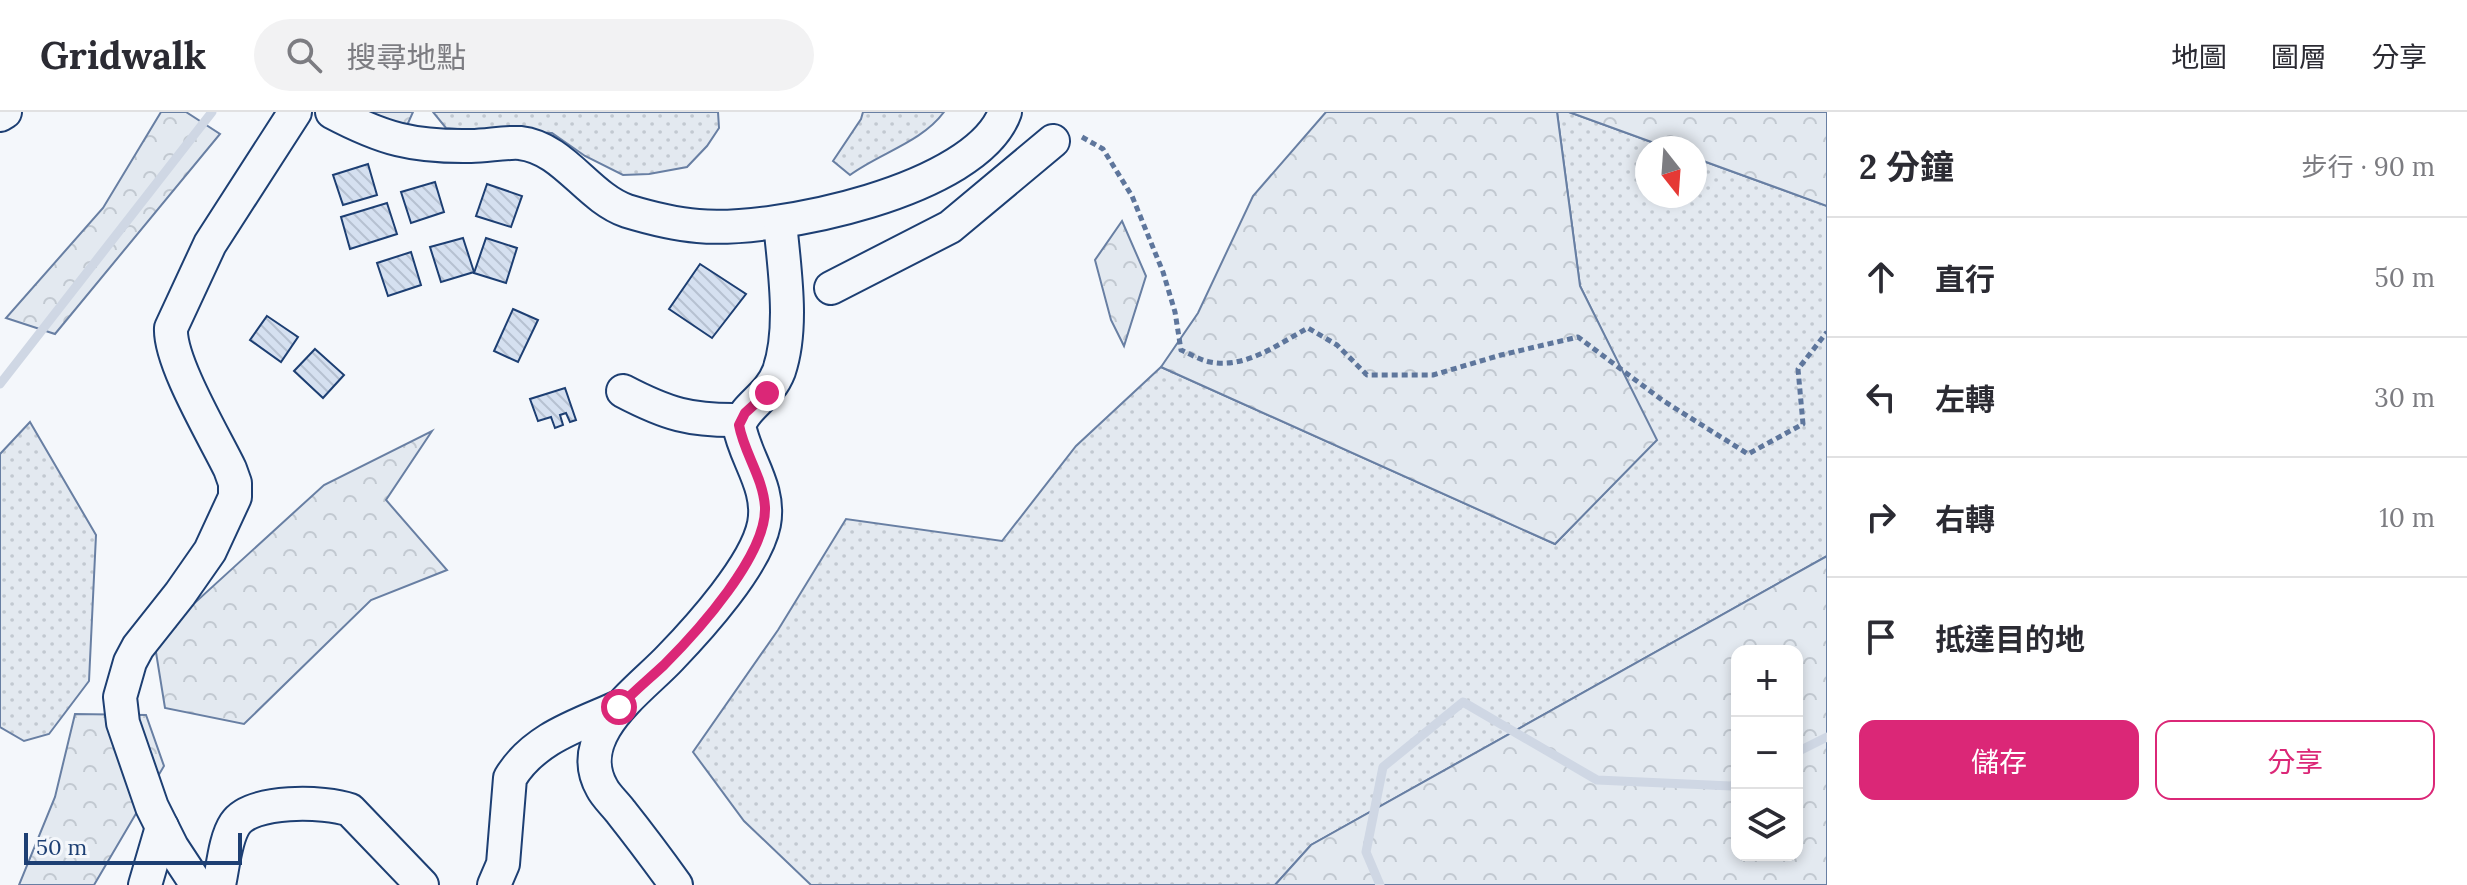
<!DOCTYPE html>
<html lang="zh-TW">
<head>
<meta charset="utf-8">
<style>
	:root { --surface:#fff; --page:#f2f2f3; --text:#2b2b33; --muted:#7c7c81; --line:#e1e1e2; --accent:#db2777 }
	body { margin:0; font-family:Lora,"Noto Sans TC",serif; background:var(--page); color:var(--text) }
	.controls { position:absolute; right:24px; bottom:24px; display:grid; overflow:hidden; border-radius:16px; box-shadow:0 4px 12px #0003 }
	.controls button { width:72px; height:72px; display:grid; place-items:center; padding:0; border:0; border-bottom:2px solid var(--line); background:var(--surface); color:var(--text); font:40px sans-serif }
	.compass { position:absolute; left:1635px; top:24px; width:72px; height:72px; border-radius:50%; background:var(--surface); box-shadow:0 4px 12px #0003; rotate:163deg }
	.scale { position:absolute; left:24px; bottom:20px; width:218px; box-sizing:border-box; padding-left:8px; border:4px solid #1d3f73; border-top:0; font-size:22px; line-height:28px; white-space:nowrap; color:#1d3f73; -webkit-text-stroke:6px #f4f7fb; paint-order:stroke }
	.stop { position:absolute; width:24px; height:24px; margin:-18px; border:6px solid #db2777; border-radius:50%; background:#fff }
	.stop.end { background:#db2777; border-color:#fff; box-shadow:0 2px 8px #0008 }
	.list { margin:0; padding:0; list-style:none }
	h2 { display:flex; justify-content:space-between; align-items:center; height:104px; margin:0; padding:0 32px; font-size:34px }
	h2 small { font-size:26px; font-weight:400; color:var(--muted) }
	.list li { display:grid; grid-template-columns:52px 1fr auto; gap:24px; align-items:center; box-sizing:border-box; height:120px; padding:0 32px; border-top:2px solid var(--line) }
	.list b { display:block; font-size:30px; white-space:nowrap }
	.list em { font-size:26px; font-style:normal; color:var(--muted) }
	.actions { display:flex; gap:16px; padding:24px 32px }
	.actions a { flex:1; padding:18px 0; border:2px solid var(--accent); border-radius:16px; text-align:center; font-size:28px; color:var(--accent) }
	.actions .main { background:var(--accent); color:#fff }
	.icon { flex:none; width:44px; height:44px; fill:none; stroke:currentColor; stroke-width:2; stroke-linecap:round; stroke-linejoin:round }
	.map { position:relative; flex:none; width:1827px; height:773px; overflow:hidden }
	header { display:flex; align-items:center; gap:48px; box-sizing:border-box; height:112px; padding:0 40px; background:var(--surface); border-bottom:2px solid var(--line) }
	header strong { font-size:38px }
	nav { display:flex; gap:44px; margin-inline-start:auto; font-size:28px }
	.search { width:560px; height:72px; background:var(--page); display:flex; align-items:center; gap:20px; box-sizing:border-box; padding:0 28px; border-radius:44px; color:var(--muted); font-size:30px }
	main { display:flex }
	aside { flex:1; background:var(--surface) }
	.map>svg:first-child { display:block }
	.grass { fill:url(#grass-dots); stroke:#687fa3; stroke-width:2 }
	.forest { fill:url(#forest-crowns); stroke:#687fa3; stroke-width:2; fill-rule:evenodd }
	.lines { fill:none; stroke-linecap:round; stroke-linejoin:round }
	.stream { stroke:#cfd7e4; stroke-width:9 }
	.building { fill:url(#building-back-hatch); stroke:#1d3f73; stroke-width:2 }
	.minor-casing { stroke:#1d3f73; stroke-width:36 }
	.path { stroke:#5e769c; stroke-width:5; stroke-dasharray:6 4; stroke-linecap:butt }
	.minor { stroke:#f4f7fb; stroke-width:32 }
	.route { stroke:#db2777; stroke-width:10 }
</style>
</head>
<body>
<header>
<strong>Gridwalk</strong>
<div class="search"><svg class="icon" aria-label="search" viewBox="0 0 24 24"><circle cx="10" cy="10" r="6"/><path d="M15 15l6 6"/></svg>搜尋地點</div>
<nav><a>地圖</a><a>圖層</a><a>分享</a></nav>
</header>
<main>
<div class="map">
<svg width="1827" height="773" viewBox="0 0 1827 773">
	<defs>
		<pattern id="grass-dots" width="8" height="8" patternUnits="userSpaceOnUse" patternTransform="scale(2)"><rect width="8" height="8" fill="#e3e9f0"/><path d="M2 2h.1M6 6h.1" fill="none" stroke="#c2c9d1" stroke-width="1.8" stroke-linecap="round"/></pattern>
		<pattern id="forest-crowns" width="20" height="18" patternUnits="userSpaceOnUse" patternTransform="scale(2)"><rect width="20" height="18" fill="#e3e9f0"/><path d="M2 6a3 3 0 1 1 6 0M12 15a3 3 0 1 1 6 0" fill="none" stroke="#c2c9d1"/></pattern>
		<pattern id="building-back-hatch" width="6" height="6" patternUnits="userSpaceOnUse" patternTransform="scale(2)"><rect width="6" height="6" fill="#d5e0f0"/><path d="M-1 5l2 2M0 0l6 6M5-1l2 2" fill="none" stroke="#b6c1d1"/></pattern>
	</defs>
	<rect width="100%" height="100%" fill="#f4f7fb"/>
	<g class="grass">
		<polygon points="433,0 718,0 719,16 707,34 687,55 649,62 623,63 585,44 552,21 491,20 446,16"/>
		<path d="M863,0H944C922,30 880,41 850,63L833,49L861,7Z"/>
		<polygon points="1557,0 1569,0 1668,36 1647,36 1647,84 1695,84 1695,46 1827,94 1827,444 1311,733 1275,773 811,773 744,709 693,640 778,518 846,407 1002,429 1076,334 1161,255 1555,432 1656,328 1580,174"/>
		<polygon points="30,310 96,423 89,569 49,622 24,629 0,615 0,342"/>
	</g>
	<g class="forest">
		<polygon points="161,0 186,0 220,22 55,222 6,206 103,96"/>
		<polygon points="373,0 413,0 405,18 368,5"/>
		<polygon points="1326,0 1557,0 1580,174 1657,328 1555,432 1161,255 1198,201 1253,84"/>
		<polygon points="1569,0 1827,0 1827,94 1695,46 1695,36 1668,36"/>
		<polygon points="1122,109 1146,164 1124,234 1111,208 1095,148"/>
		<polygon points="432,319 386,388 447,458 371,488 244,612 165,596 154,528 324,373"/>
		<path d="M1827,444V773H1275L1311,733ZM1737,539H1797V743H1737Z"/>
		<polygon points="75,602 146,603 164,654 94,773 19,773 55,685"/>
	</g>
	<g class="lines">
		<g class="stream">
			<polyline points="0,272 212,0"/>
			<polyline points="1797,640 1827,625"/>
			<polyline points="1380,773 1366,740 1383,655 1463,590 1597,668 1731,674 1737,671"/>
		</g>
	</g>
	<g class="building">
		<polygon points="368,52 377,83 343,93 333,63"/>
		<polygon points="435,70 444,100 411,111 401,80"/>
		<polygon points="487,72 522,84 511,115 476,104"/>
		<polygon points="387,91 397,122 350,137 341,105"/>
		<polygon points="463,126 474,160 441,170 430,135"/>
		<polygon points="486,126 517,136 506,171 474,161"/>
		<polygon points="411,140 421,173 388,184 377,151"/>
		<polygon points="700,152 746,182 712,226 669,197"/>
		<polygon points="513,197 538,208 518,250 494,239"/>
		<polygon points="267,204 298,225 281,250 250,228"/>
		<polygon points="315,237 344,263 323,286 294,259"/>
		<polygon points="565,276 576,308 570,310 566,301 560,303 563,313 555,316 551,305 538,309 530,287"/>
	</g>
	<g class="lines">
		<defs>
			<g id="minor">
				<path d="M332,0C383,27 413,35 471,34C487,34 504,30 520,31C564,36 587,85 627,99C650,106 674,112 698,114C773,121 977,79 1005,0"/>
				<polyline points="0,3 5,0"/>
				<polyline points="831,176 950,115 1053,29"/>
				<path d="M623,279C667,302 690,309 741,308"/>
				<polyline points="145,773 162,715"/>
				<path d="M197,773L172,735L152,695L123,611L120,585L130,550L138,535L180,482L210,439L235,385V371L230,357C214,324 169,249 171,216L210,132L295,0"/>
				<path d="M219,773C223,755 225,727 235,712C251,687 325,689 350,698L422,773"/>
				<path d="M494,773L503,752L510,666C534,626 579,613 619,595"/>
				<path d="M676,773C658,748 640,724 621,700C615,692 606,684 602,676C572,623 640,578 670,546C699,516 756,453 764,412C771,375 745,347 739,313C747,292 769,285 779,259C794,215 784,155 780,110"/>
			</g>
		</defs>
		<use href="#minor" class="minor-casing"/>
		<path class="path" d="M1082,25L1103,37L1132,84L1163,160L1175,200L1181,238C1190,242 1200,248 1210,250C1246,257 1278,232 1308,216L1337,233L1367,263H1433L1501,243L1578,225L1662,288L1748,342L1803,312L1798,257L1827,220"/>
		<use href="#minor" class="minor"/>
	</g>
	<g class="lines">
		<path class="route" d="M619,595C633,580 649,567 664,553C697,520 767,443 765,395C763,365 744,341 739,313L745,301L767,281"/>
	</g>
</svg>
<div class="controls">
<button>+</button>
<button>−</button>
<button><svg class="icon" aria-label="layers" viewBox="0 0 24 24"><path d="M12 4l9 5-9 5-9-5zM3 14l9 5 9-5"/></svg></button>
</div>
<svg class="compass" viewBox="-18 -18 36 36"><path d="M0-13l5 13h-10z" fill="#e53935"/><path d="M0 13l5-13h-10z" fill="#7c7c81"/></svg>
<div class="scale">50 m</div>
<div class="stop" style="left:619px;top:595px"></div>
<div class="stop end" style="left:767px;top:281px"></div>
</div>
<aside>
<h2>2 分鐘<small>步行 · 90 m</small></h2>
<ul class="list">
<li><svg class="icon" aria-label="ahead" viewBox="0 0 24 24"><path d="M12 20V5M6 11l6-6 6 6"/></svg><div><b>直行</b></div><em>50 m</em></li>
<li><svg class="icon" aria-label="left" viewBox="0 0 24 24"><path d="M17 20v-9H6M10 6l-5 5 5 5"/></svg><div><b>左轉</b></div><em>30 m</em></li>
<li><svg class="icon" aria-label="right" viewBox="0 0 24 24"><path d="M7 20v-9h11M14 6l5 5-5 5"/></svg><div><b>右轉</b></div><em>10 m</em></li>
<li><svg class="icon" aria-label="arrive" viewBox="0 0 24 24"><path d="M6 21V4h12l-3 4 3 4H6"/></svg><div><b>抵達目的地</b></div></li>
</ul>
<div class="actions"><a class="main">儲存</a><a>分享</a></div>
</aside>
</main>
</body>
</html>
